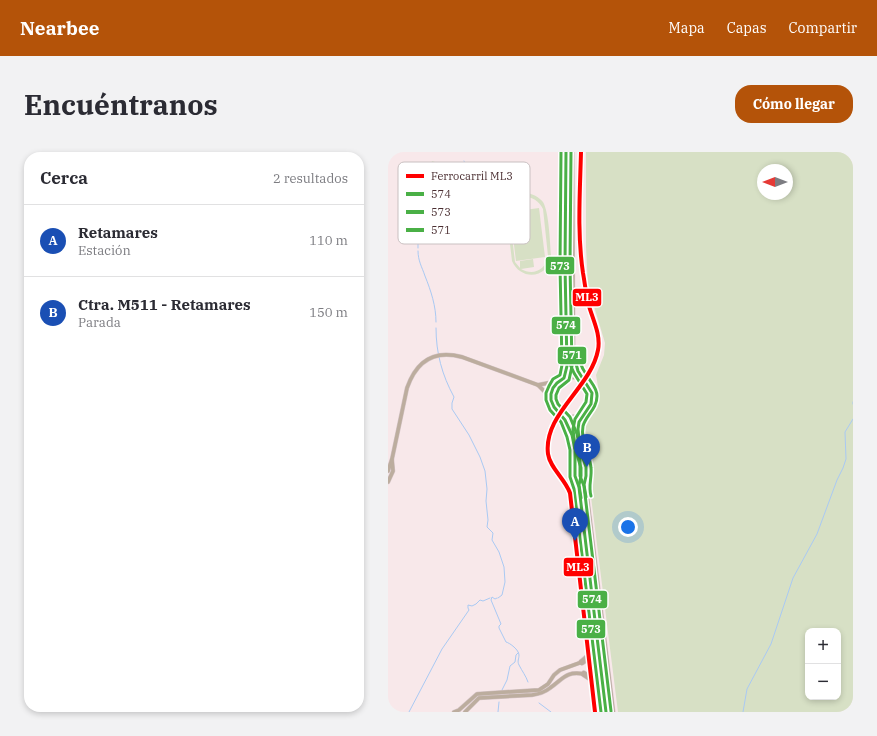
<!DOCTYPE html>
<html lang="es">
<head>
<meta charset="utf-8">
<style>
	:root { --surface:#fff; --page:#f2f2f3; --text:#2b2b33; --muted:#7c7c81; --line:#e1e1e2; --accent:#b45309 }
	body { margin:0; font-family:"IBM Plex Serif",serif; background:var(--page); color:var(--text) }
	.controls { position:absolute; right:12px; bottom:12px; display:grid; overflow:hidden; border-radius:8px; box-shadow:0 2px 6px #0003 }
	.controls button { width:36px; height:36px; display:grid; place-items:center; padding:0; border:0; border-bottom:1px solid var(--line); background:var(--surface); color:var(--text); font:20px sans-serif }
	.compass { position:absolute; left:369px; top:12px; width:36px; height:36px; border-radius:50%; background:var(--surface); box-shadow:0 2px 6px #0003; rotate:270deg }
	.you { position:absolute; left:240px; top:375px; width:14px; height:14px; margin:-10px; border:3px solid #fff; border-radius:50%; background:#1a73e8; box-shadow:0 0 0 6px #1a73e833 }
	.badge { display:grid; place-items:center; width:26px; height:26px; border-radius:50%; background:var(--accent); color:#fff; font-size:13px; font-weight:700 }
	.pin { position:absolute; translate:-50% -33px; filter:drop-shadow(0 1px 2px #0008) }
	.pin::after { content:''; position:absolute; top:21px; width:14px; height:12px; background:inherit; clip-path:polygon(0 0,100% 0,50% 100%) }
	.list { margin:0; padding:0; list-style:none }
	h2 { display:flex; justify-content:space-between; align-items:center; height:52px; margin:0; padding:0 16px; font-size:17px }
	h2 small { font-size:13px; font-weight:400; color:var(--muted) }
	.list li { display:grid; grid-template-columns:26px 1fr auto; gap:12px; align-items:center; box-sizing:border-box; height:72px; padding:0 16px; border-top:1px solid var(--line) }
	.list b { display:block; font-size:15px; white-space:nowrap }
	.list p { margin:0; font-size:13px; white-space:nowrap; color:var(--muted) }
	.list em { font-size:13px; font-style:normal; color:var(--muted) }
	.map { position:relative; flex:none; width:465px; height:560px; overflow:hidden; border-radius:16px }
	header { display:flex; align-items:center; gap:24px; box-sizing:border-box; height:56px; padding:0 20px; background:var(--accent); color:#fff }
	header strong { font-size:19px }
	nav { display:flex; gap:22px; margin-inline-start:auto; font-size:14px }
	.intro { display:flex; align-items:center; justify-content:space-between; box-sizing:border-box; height:96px; padding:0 24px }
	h1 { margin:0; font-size:28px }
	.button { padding:10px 18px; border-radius:16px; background:var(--accent); color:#fff; font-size:14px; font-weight:700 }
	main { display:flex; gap:24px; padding:0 24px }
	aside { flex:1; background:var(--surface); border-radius:16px; box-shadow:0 2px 6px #0003 }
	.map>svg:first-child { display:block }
	.green { fill:#d7e0c5; fill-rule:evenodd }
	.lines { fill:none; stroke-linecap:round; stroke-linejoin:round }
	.stream { stroke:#a9c9f3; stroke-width:1 }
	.minor-casing { stroke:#d4c4c6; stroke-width:4.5 }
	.trunk-casing { stroke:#d4c4c6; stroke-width:7 }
	.minor { stroke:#bcad9e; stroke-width:3.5 }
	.trunk { stroke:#bcab9e; stroke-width:6 }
	.bus-1-casing { stroke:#fff; stroke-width:6 }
	.bus-2-casing { stroke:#fff; stroke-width:6 }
	.bus-3-casing { stroke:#fff; stroke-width:6 }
	.bus-1 { stroke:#4ab046; stroke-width:3 }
	.bus-2 { stroke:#4ab046; stroke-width:3 }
	.bus-3 { stroke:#4ab046; stroke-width:3 }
	.rail-1-casing { stroke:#fff; stroke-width:7 }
	.rail-1 { stroke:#f00; stroke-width:4 }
	.key { fill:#fff; stroke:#c9c0c1; stroke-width:1 }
	.key-label { font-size:11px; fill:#4a2e31 }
	.line-badge { stroke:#fff; stroke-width:1.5 }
	.badge-label { font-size:11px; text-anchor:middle; font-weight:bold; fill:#fff }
</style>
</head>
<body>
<header>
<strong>Nearbee</strong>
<nav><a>Mapa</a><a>Capas</a><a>Compartir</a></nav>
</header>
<div class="intro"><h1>Encuéntranos</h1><a class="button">Cómo llegar</a></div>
<main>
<aside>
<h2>Cerca<small>2 resultados</small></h2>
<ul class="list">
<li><span class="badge" style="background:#1a4fb4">A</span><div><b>Retamares</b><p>Estación</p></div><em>110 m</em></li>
<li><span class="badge" style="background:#1a4fb4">B</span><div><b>Ctra. M511 - Retamares</b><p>Parada</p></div><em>150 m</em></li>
</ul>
</aside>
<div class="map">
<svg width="465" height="560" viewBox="0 0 465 560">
	<rect width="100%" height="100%" fill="#f8e8ea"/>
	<g class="green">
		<path d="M198,0H465V560H230L194,273L207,259L211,240L208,223L216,203L217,191L200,134L198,95ZM375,18H399V42H375ZM420,479H450V545H420Z"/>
		<polygon points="44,9 60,14 57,23 41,18"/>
		<path d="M139,41C145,42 151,45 155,50C161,60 162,91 163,103C162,126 133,130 124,109L117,50H120L121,52L130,43ZM133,45C143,44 150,48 155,57L160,104C158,118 145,124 133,117L146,115L145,107L132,109V116L127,110L121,59L124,53Z"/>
		<polygon points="151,56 157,105 128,109 122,60"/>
	</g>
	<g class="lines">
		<g class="stream">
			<polyline points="39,75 46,66 60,41 66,36 79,17 76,9"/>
			<polyline points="30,96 30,89 36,80"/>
			<path d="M30,99C30,109 34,115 37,124C43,139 48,154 48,170"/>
			<path d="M48,176C48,201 54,223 66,245L64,251V257L81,283L92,305L97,319L99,337L98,349L100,368L99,375L105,381L104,388L111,400L116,415L117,430L114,443L110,446"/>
			<polyline points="465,250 465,252"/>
			<path d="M109,446L107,447L104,445L103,448L113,472L111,474V476L118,490C122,491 131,498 131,503C131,507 129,509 131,513C134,519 138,524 140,530"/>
			<polyline points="114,538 119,528 122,514 127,510 128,503 130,501"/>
			<polyline points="151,551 163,560"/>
			<polyline points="21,560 54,497 81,458 80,456 80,453 84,454 88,452 92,448 95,449 102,446"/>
			<polyline points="110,560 111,550"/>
			<polyline points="355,560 359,537 383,492 405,426 429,382 449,328 455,316 458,307 457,280 465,267"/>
		</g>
		<defs>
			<g id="minor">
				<polyline points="150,233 170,229"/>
				<path d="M0,319L4,307L19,236C28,210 45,197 74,205L150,233L163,246"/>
				<polyline points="0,330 5,319 4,308"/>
				<polyline points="66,560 71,558 89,542 151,538 160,532 166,523 172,518 194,510"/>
				<path d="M77,560L91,546L144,543C151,542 157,540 162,536C176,526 178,519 196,522"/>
			</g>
			<g id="trunk">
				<polyline points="183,0 184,195 187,210 195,228"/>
				<circle cx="184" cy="245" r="21"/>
				<polyline points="176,226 179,214 177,114 178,0"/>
				<polyline points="174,263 181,276 185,287 207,476 218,560"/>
				<polyline points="194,263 191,270 190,280 224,560"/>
				<path d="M194,510C202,505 206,495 206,485"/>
				<path d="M196,522C205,527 212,533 213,543"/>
			</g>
		</defs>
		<use href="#minor" class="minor-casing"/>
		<use href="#trunk" class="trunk-casing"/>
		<use href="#minor" class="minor"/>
		<use href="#trunk" class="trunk"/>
		<defs>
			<g id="bus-1">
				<polyline points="178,0 177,114 179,214 176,226 169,231 165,236 163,242 163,248 166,255 177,268 184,283 187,298 187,324 191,335 218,560"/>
				<polyline points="184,197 190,219 204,241 203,252 191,270 190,277 192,298 198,315 198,324 196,333 198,345"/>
			</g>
			<g id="bus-2">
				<polyline points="173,0 172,114 174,213 172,223 165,227 161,234 158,241 158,248 162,258 173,270 179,285 182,298 182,325 186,337 213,560"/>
				<polyline points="179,198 181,210 186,221 199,242 198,250 187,267 185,277 187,296 193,316 193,324 191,333 193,346"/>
			</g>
			<g id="bus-3">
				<polyline points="183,0 182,114 184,214 181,228 171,236 168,243 168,247 170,252 182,265 189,282 192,297 192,324 196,334 223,559"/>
				<path d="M189,196C190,205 193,215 198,222C202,230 209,235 209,244C209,257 198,263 195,274C192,289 202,302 203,316C204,326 200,334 203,344"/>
			</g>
		</defs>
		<use href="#bus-1" class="bus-1-casing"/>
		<use href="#bus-2" class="bus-2-casing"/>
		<use href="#bus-3" class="bus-3-casing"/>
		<use href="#bus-1" class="bus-1"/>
		<use href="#bus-2" class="bus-2"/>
		<use href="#bus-3" class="bus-3"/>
		<defs>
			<path id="rail-1" d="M193,0C192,40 189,81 195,121C197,132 198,143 201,154C205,168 213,183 210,198C203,236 155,262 160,302C162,316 177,327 182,341L207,560"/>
		</defs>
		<use href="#rail-1" class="rail-1-casing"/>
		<use href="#rail-1" class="rail-1"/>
	</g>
	<rect x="10" y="10" width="132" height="82" rx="6" class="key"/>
	<rect x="18" y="22" width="18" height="4" fill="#f00"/>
	<rect x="18" y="40" width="18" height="4" fill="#4ab046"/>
	<rect x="18" y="58" width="18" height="4" fill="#4ab046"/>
	<rect x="18" y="76" width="18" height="4" fill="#4ab046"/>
	<g class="key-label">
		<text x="43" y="28">Ferrocarril ML3</text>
		<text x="43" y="46">574</text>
		<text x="43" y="64">573</text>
		<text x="43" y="82">571</text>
	</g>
	<g class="line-badge">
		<rect x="157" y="104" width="30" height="19" rx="4" fill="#4ab046"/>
		<rect x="184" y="136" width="30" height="19" rx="4" fill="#f00"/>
		<rect x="163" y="164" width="30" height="19" rx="4" fill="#4ab046"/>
		<rect x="169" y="194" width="30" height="19" rx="4" fill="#4ab046"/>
		<rect x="175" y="405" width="31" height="20" rx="4" fill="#f00"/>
		<rect x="189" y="438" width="31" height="19" rx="4" fill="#4ab046"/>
		<rect x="188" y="467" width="30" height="20" rx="4" fill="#4ab046"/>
	</g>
	<g class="badge-label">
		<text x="172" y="118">573</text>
		<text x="199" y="149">ML3</text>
		<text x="178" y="177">574</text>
		<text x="184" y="207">571</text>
		<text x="190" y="419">ML3</text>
		<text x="204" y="451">574</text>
		<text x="203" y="481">573</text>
	</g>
</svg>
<div class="controls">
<button>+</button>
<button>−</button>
</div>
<svg class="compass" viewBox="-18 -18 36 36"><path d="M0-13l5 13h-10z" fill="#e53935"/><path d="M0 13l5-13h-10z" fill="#7c7c81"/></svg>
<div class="you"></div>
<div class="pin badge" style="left:187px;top:389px;background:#1a4fb4">A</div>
<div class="pin badge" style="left:199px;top:315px;background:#1a4fb4">B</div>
</div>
</main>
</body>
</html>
